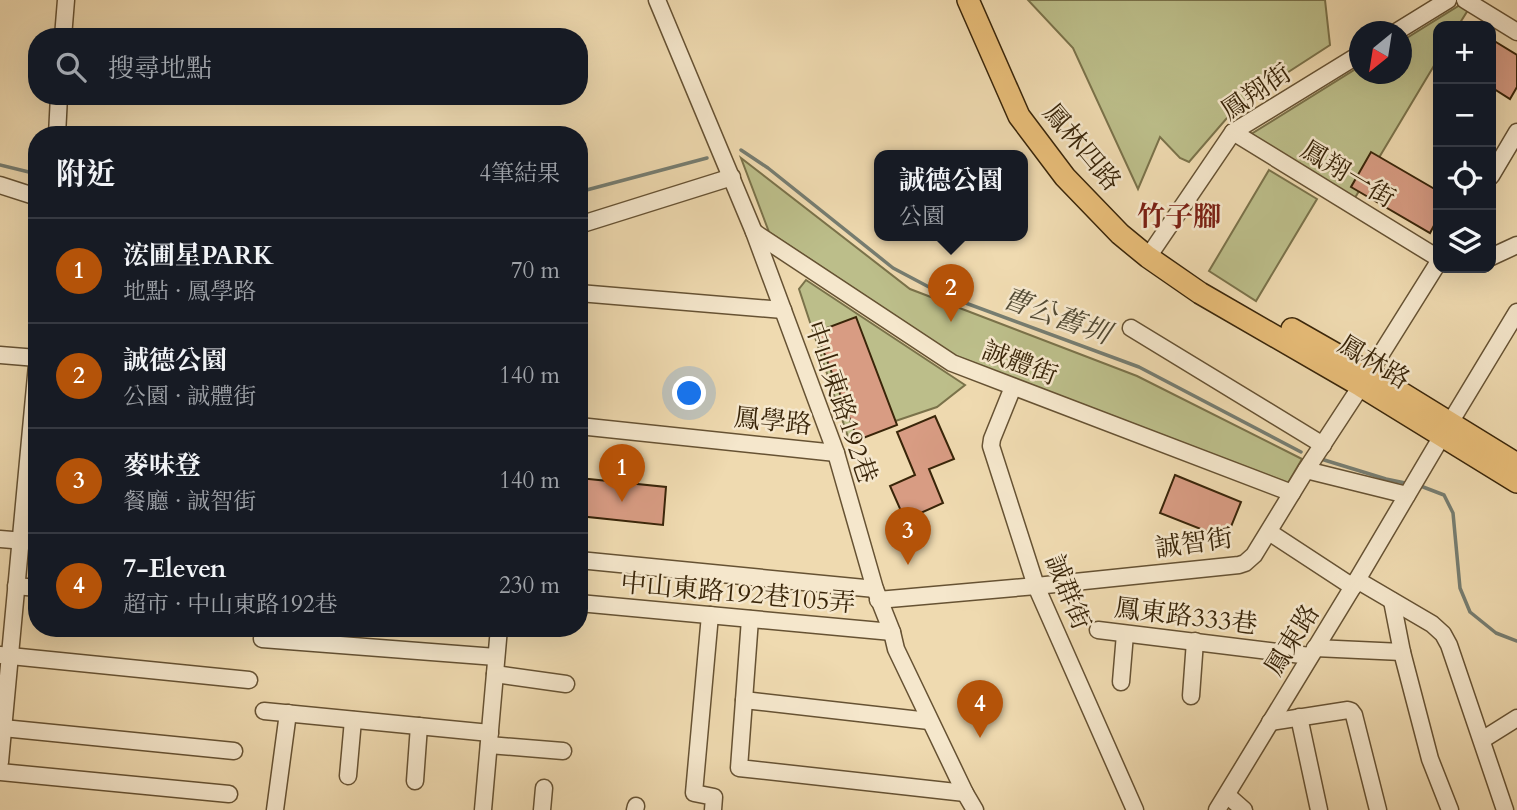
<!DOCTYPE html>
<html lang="zh-TW">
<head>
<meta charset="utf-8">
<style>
	:root { --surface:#171b24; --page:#242831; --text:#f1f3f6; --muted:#9ea1a6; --line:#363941; --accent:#b45309 }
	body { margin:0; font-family:Cardo,"Noto Serif TC",serif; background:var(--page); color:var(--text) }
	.controls { position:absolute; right:21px; top:21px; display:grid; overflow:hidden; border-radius:14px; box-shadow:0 7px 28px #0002 }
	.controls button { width:63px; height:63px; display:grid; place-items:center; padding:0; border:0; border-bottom:2px solid var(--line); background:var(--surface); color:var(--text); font:35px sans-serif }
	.compass { position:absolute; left:1349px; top:21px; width:63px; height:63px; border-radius:50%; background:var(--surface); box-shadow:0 7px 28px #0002; rotate:210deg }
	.you { position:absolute; left:690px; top:394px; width:24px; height:24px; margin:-18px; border:5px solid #fff; border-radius:50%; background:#1a73e8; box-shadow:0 0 0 10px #1a73e833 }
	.badge { display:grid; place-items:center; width:46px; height:46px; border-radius:50%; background:var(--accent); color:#fff; font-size:23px; font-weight:700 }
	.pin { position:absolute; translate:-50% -58px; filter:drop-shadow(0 2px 4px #0008) }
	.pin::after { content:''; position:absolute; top:37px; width:24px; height:21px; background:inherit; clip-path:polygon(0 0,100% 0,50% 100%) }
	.popup { position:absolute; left:874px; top:150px; width:154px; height:91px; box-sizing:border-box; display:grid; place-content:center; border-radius:14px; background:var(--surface); filter:drop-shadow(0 2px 5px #0005); font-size:23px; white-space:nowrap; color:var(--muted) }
	.popup b { font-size:26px; color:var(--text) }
	.popup::after { content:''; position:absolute; left:50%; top:100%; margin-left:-14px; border:14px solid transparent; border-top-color:var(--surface) }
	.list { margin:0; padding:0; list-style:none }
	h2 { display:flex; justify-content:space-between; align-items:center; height:91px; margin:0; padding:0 28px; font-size:30px }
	h2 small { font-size:23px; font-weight:400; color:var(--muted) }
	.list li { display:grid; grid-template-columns:46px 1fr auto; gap:21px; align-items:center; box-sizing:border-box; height:105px; padding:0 28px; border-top:2px solid var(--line) }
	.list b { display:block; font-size:26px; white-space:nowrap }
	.list p { margin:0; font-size:23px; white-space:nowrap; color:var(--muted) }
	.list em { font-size:23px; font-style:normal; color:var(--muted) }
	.icon { flex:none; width:38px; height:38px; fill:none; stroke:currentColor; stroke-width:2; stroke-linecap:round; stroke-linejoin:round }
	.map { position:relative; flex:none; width:1517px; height:810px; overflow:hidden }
	.search { position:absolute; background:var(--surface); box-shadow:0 7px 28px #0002; left:28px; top:28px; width:560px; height:77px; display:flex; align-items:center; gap:18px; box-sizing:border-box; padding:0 24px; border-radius:28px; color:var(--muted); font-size:26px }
	.panel { position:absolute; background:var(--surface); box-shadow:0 7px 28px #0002; left:28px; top:126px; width:560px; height:511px; border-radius:28px }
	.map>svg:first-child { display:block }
	.green { fill:#bcbe8a; stroke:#7a724a; stroke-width:2 }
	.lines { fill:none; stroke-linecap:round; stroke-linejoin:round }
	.stream { stroke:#767d71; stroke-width:3.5 }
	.building { fill:#d89c83; stroke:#392509; stroke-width:2 }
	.minor-casing { stroke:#665233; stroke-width:19 }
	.major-casing { stroke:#392509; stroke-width:24 }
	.minor { stroke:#f5e7cc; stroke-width:16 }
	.major { stroke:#e8bd78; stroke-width:21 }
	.labels { text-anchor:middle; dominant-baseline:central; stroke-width:5; stroke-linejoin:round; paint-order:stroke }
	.street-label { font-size:26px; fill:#392509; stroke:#f5e7cc }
	.neighbourhood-label { font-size:28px; font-weight:bold; fill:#7a1f14; stroke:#f5e7cc }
	.water-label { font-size:28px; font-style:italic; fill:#524a34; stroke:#f5e7cc }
</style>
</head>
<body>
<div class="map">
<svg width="1517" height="810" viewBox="0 0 1517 810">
	<rect width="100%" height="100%" fill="#efdab0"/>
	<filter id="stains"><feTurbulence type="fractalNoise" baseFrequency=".00286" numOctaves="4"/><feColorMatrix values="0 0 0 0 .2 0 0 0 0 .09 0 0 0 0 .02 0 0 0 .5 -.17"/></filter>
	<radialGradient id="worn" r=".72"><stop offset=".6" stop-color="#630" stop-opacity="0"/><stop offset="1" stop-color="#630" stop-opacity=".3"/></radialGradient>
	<g class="green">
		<polygon points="1028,0 1325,0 1330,45 1239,104 1189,162 1180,158 1160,137 1138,189 1073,48"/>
		<polygon points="1460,5 1468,10 1458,26 1438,26 1438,59 1353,201 1248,136 1359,67 1360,74 1402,74 1402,41"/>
		<polygon points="741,158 910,289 1137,376 1302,459 1288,483 956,356 769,232"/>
		<polygon points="1269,170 1317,199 1256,301 1209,271"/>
		<polygon points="806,280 965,385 937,407 848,437 799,289"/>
	</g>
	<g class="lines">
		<g class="stream">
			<polyline points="741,150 768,168 893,268 944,295 1139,367 1301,452"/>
			<polyline points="0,165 37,174"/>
			<polyline points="579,192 707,158"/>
			<polyline points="1321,459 1386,479 1410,484"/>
			<polyline points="1418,485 1444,495 1453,513 1460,588 1470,612 1496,633 1517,641"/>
		</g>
	</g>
	<g class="building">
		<polygon points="1491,39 1517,55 1517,87 1510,99 1491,87"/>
		<polygon points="1371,152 1438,191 1438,218 1430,233 1351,187"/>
		<polygon points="856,317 897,425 858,440 816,332"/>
		<polygon points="935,416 954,459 929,469 943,503 905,520 890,486 915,475 897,432"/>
		<polygon points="1175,475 1241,502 1226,539 1160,513"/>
		<polygon points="579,478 666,487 663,525 579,516"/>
	</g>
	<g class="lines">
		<defs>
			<g id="minor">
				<polyline points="657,0 754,232 836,453 875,589 892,632 896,649 965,793 975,810"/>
				<polyline points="1465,0 1517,32"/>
				<polyline points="1396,32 1448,0"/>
				<polyline points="63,37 66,0"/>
				<polyline points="1233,132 1438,258"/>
				<polyline points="57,135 59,96"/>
				<polyline points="1491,176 1517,132"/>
				<polyline points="0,185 37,197"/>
				<polyline points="579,225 732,177"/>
				<polyline points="754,232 952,363 1292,493"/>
				<polyline points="1148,257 1233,132 1360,54"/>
				<polyline points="1491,257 1517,245"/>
				<polyline points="579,293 783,310"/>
				<polyline points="1131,328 1323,445"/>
				<polyline points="0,355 37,358"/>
				<polyline points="1013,387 992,439 991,446 1036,586 1135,810"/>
				<polyline points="579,426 836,453"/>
				<polyline points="1306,470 1407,495"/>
				<polyline points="1269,532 1353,587"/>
				<polyline points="0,539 37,542"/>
				<polyline points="579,560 875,589"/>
				<polyline points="1357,580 1432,624 1443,634 1449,645 1505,810"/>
				<polyline points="16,586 37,588"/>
				<polyline points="878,600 1036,586 1239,565 1245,563 1254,555 1306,470 1361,386 1438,263"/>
				<polyline points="1392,601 1402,652 1430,759 1450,810"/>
				<polyline points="579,603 892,632"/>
				<polyline points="710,615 694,793 714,797 713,810"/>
				<polyline points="750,619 739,768 965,793"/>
				<polyline points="263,628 262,639 496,657"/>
				<polyline points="1098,630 1310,656"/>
				<polyline points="1315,648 1402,652"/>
				<polyline points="0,655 249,680"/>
				<polyline points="495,674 566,684"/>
				<polyline points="1121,682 1125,634"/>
				<polyline points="1191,696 1195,641"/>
				<polyline points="744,700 929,721"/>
				<polyline points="264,711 490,733"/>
				<polyline points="1299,717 1319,810"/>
				<polyline points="1270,722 1348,710 1351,711 1354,715 1378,810"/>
				<polyline points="3,728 234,751"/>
				<polyline points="1482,740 1517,718"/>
				<polyline points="489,745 563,751"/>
				<polyline points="0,762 37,365"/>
				<polyline points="0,772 229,794"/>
				<polyline points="348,776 353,720"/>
				<polyline points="415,781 419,726"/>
				<polyline points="1227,795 1244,810"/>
				<polyline points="275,810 288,713"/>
				<polyline points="483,810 499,628"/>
				<polyline points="542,810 544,788"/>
				<polyline points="635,810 636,806"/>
				<polyline points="1217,810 1357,580 1442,436 1517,312"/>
			</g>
			<g id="major">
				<polyline points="968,0 1019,116 1065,177 1120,234 1148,257 1200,293 1361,386 1517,482"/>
				<polyline points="1292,329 1369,373 1517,464"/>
			</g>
		</defs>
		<use href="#minor" class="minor-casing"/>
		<use href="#major" class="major-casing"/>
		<use href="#minor" class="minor"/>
		<use href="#major" class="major"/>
	</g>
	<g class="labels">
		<g class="street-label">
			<text transform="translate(1256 92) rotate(-34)">鳳翔街</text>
			<text transform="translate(1082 147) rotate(50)">鳳林四路</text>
			<text transform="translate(1348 174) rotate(31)">鳳翔一街</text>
			<text transform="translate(1374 362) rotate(31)">鳳林路</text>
			<text transform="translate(1020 363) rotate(21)">誠體街</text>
			<text transform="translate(841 402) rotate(71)">中山東路192巷</text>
			<text transform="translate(773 421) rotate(6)">鳳學路</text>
			<text transform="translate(1194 543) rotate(-8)">誠智街</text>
			<text transform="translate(1068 592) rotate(68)">誠群街</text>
			<text transform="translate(738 593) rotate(5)">中山東路192巷105弄</text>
			<text transform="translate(1186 616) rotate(7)">鳳東路333巷</text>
			<text transform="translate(1292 640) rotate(-58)">鳳東路</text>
		</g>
		<g class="neighbourhood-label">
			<text x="1179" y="217">竹子腳</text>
		</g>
		<g class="water-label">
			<text transform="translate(1056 316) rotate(20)">曹公舊圳</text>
		</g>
	</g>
	<rect width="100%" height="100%" filter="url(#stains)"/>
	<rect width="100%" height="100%" fill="url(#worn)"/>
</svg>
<div class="controls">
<button>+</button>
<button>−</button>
<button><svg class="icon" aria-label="locate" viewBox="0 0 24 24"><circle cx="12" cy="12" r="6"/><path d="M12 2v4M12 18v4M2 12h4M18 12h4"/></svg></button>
<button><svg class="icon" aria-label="layers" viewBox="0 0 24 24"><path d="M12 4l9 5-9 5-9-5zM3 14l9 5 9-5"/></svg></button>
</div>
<svg class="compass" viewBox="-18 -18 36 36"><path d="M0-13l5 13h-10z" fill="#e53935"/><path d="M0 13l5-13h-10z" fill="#9ea1a6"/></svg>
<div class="you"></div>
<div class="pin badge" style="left:622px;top:502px">1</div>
<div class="pin badge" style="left:951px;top:322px">2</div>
<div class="popup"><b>誠德公園</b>公園</div>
<div class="pin badge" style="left:908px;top:565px">3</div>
<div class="pin badge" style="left:980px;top:738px">4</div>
<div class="search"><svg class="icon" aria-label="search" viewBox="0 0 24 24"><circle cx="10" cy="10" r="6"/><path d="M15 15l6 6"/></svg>搜尋地點</div>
<section class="panel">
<h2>附近<small>4筆結果</small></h2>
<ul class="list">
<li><span class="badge">1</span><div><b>浤圃星PARK</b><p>地點 · 鳳學路</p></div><em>70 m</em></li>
<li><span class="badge">2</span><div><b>誠德公園</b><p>公園 · 誠體街</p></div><em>140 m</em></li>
<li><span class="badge">3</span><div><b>麥味登</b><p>餐廳 · 誠智街</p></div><em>140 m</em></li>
<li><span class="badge">4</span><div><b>7-Eleven</b><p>超市 · 中山東路192巷</p></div><em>230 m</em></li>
</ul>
</section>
</div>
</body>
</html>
